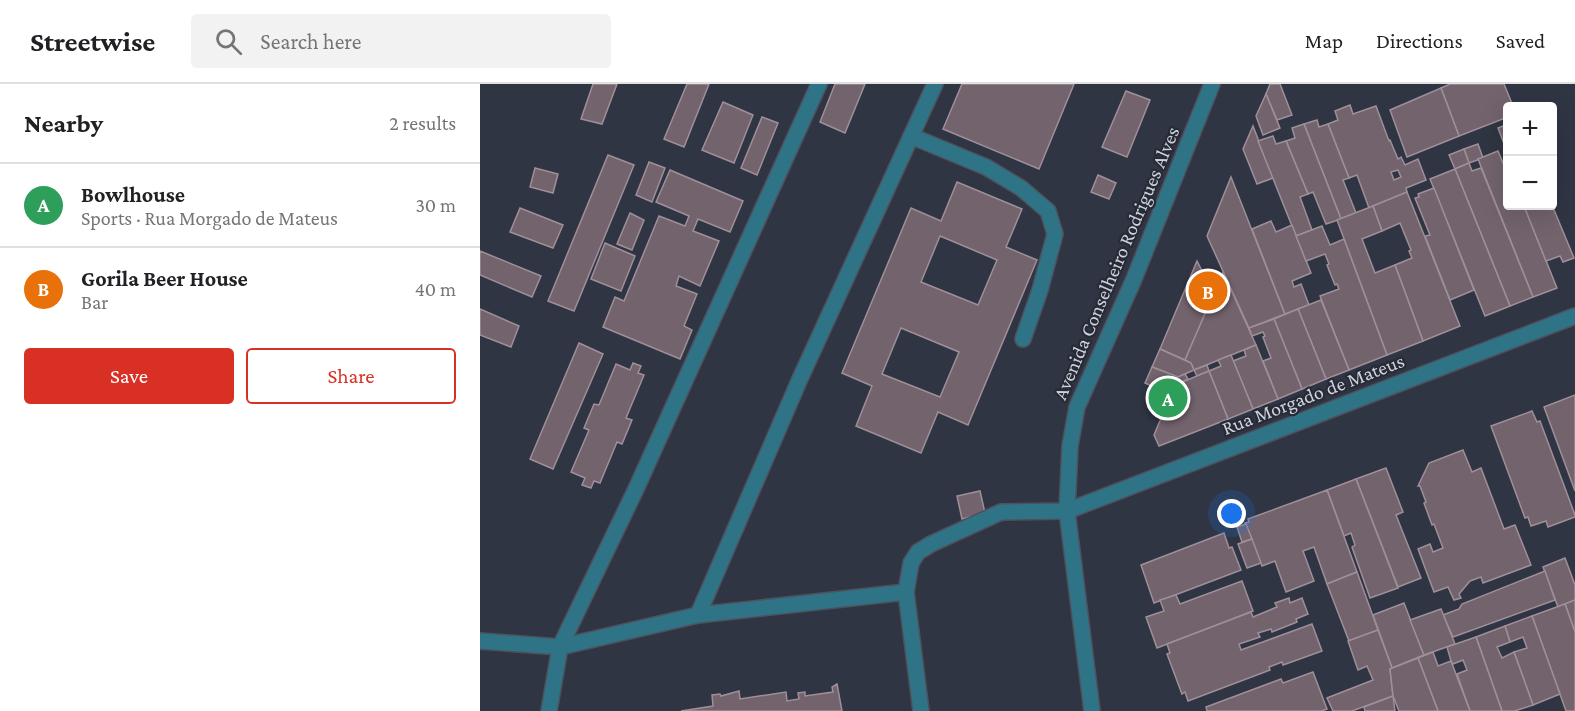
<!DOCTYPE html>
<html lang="en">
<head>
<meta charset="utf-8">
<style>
	:root { --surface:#fff; --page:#f2f2f2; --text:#202124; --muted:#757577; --line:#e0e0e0; --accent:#d93025 }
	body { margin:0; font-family:"Crimson Pro",serif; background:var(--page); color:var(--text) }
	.controls { position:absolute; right:18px; top:18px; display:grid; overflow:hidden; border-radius:6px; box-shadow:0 6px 24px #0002 }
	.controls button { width:54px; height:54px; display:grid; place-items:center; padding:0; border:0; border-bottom:2px solid var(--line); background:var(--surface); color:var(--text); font:30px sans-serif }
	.you { position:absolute; left:752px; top:430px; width:21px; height:21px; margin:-15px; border:4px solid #fff; border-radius:50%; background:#1a73e8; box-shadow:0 0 0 9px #1a73e833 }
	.badge { display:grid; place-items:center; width:39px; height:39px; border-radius:50%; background:var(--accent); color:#fff; font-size:20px; font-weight:700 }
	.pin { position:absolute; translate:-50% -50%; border:3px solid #fff; box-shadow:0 2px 6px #0006 }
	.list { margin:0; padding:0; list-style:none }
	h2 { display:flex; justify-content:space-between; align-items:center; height:78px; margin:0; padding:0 24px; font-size:26px }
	h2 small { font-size:20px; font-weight:400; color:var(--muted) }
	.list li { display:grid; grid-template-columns:39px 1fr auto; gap:18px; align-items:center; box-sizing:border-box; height:84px; padding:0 24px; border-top:2px solid var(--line) }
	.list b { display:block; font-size:22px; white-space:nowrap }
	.list p { margin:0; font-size:20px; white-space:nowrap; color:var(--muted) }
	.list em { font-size:20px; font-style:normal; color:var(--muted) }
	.actions { display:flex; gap:12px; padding:18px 24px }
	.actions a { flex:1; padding:14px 0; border:2px solid var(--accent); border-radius:6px; text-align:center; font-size:21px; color:var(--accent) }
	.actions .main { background:var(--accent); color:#fff }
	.icon { flex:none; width:33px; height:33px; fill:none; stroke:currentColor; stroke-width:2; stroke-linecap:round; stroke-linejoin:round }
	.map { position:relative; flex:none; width:1095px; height:627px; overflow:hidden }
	header { display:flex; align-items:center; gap:36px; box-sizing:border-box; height:84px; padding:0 30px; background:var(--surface); border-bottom:2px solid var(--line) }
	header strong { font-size:28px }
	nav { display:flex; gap:33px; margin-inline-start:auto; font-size:21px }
	.search { width:420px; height:54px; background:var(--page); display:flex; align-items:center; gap:15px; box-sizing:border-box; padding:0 21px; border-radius:6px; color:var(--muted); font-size:22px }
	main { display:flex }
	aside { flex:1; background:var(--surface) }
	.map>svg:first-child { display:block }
	.building { fill:#72636d; stroke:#9f8f9a; stroke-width:1.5; fill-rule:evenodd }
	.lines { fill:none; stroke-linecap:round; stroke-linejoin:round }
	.minor-casing { stroke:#4d515e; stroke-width:18 }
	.minor { stroke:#2f7486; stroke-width:15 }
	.labels { text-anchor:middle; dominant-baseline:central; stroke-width:4.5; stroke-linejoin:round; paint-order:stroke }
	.street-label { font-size:20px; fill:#cfd2da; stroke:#272b38 }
</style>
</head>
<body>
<header>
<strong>Streetwise</strong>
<div class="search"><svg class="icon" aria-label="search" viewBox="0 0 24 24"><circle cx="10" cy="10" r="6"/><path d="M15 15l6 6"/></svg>Search here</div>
<nav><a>Map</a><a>Directions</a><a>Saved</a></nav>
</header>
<main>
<aside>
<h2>Nearby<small>2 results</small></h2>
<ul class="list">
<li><span class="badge" style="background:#2e9e5b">A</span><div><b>Bowlhouse</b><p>Sports · Rua Morgado de Mateus</p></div><em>30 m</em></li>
<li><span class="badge" style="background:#e8710a">B</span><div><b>Gorila Beer House</b><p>Bar</p></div><em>40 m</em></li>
</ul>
<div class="actions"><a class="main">Save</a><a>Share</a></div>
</aside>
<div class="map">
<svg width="1095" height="627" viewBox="0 0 1095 627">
	<rect width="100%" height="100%" fill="#303543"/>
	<g class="building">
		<polygon points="113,0 137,0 122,40 101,35"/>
		<polygon points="207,0 229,0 204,63 184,55"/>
		<polygon points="355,0 385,0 365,49 340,38"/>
		<polygon points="482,0 594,0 559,85 463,45"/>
		<polygon points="790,0 800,0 812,31 797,36 786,10"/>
		<polygon points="970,0 1024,0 1033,22 1028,22 1028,33 979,52 961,4"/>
		<polygon points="961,4 979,52 927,73 910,26"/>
		<polygon points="646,7 670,16 647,73 622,63"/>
		<polygon points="786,10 800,44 783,51 776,32"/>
		<polygon points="243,18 273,31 254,79 222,66"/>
		<path d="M870,21L873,30L896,22L909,57L910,56L918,75L921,73L925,81L938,75L946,96L926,104L927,108L889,124L877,91L869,94L848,40L858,36L855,27ZM918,86L921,93L914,96L911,88Z"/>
		<polygon points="282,33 298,39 277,91 261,84"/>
		<polygon points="837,36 839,43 848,40 869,94 863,96 876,129 861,135 824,40"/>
		<polygon points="824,40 861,135 846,140 833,108 828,110 806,57 815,54 812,44"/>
		<polygon points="1028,40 1028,64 1026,65 1018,44"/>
		<polygon points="773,42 793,94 777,100 763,65"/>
		<polygon points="793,52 796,60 806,57 828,110 820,113 832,146 816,152 778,57"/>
		<polygon points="998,60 1003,74 989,79 984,65"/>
		<polygon points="984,65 989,79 975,85 969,71"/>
		<polygon points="1018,67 1028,91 1028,122 1044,122 1077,204 1053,213 998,75"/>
		<polygon points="128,71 154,81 94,227 68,217"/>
		<polygon points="169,78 185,84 172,118 156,111"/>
		<polygon points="989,79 992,87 1001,84 1053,213 1030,222 975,85"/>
		<polygon points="55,84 78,90 73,109 50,103"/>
		<polygon points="975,85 1030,222 1005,232 950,95"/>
		<polygon points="190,86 263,117 250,148 218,135 213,147 239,157 220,202 199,192 196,202 217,210 204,242 212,246 200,275 123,243 135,213 144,217 179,132 205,142 209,132 176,118"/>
		<polygon points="618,91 636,99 629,115 611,108"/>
		<polygon points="751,93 805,230 769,244 727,152"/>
		<path d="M477,98L542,125L526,163L557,176L488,341L458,328L441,369L376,342L392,302L362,289L431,124L461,137ZM460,152L517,176L498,221L441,198ZM421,244L479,268L460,313L402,290Z"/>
		<polygon points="954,104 994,206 970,216 945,152 950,151 935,114 939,113 938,110"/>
		<polygon points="927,108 980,242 943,257 915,181 932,174 929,167 931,166 920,139 902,147 893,122"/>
		<polygon points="1072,121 1094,174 1083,178 1080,172 1066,177 1044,122"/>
		<polygon points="893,122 902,147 882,155 895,189 915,181 943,257 907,271 857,136"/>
		<polygon points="40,124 83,141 73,164 30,148"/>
		<polygon points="150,129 164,136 152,166 137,160"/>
		<polygon points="791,137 796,148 812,141 831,189 812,197 814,203 821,200 829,221 805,230 772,145"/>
		<polygon points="842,142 850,161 864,155 907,271 869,286 840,212 859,205 857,200 855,201 847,181 849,180 845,170 826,177 816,152"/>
		<polygon points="125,159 155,172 141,207 111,195"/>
		<polygon points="0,167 61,192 52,213 0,191"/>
		<polygon points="717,177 734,210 705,276 680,265"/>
		<polygon points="743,188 776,261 714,286 711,279 705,276"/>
		<polygon points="841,216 869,286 846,295 818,225"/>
		<polygon points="0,225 39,242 31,263 0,251"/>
		<polygon points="818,225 846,295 822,305 794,235"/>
		<polygon points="794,235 822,305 798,315 783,277 791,274 783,253 785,252 783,248 772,252 769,244"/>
		<polygon points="99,259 123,270 73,385 50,375"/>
		<polygon points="776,261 798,315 773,325 753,277 766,272 764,266"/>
		<polygon points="680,265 711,279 714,286 698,293 672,283"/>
		<polygon points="751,271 773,325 748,335 729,287 741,282 738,276"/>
		<polygon points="153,279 161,282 158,289 164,291 146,334 152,336 142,360 137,358 120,399 114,397 111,404 102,401 105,394 91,388 109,346 104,344 114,320 119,321 136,280 150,286"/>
		<polygon points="727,281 729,287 717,292 714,286"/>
		<polygon points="672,283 698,293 705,290 708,295 695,301 691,310 665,299"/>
		<polygon points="729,287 748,335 679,362 674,351 695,301"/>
		<polygon points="1095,311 1095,407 1064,323"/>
		<polygon points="1052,327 1057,338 1060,337 1095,431 1095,433 1068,443 1066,437 1051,442 1048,433 1045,434 1011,342"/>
		<polygon points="983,366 992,388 1001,384 1024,445 1035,441 1051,481 1003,499 1001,493 990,497 979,510 981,514 974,516 968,503 954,508 938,465 950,460 953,468 963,464 954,440 952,441 944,419 946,418 940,402 938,402 949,379"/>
		<polygon points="906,384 923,428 916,431 941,494 918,503 876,395"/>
		<polygon points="876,395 918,504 890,514 872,463 875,461 871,449 864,452 847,406"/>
		<polygon points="847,406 877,488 847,500 834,463 823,467 834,497 806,508 795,477 782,482 765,439 769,438 768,435"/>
		<polygon points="500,407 505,429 482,435 477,412"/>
		<polygon points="766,440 772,455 762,458 757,443"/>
		<polygon points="744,449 749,464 752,463 761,486 674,519 661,481"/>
		<polygon points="772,455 781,479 767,484 758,460"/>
		<polygon points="1085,474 1095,501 1095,516 1078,523 1063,483"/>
		<polygon points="1065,487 1075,516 973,553 963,531 979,525 982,520"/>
		<polygon points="877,488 898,546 869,557 847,500"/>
		<polygon points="762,497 773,527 677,564 666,533 684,527 680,516 696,511 700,520"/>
		<polygon points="809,514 810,519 822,514 828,530 816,535 817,538 792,548 791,545 778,549 780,553 759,560 761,566 832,540 842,567 803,581 802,578 789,583 790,586 708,617 705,608 702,610 687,570 690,569 687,560 771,528 773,533 797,523 795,519"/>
		<polygon points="1095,516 1095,548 1085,520"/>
		<polygon points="924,519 944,571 912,584 893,531"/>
		<polygon points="1085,520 1095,548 1095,627 1086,627 1052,532"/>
		<polygon points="961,525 975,560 944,571 930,536"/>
		<polygon points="1052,532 1080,610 1053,621 1034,568 1047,564 1043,553 1030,558 1025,542"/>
		<polygon points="1025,542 1030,558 1017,563 1022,574 1034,568 1053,621 1035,627 1022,627 996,553"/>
		<polygon points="898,546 912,584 910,585 913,612 872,627 853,627 847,614 893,596 887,582 878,586 868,557"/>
		<polygon points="996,553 1022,627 990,627 977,590 987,586 983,576 973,580 971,577 967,563"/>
		<polygon points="953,568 958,582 971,577 990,627 958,627 938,574"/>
		<polygon points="938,574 958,627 919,627 913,612 910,585"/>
		<polygon points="833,588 847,625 842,627 727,627 726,623 801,595 803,599"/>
		<polygon points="357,600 362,627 201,627 233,622 232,611 240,610 241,612 259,607 260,615 306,608 307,617 319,615 318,609 325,608 325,612 353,608 352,603"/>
		<polygon points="913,612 915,627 885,627 884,623"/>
	</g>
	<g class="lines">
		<defs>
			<g id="minor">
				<polyline points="431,52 506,83 541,104 568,127 575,150 560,206 543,255"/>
				<polyline points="218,531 319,297 455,0"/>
				<polyline points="0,557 80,563 218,531 426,508"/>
				<polyline points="69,627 80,563 156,405 339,0"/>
				<polyline points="441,627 426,508 431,479 438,468 451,460 521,428 587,427 1095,232"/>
				<polyline points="612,627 587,427 590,362 597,323 654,195 732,0"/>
			</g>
		</defs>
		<use href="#minor" class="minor-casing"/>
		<use href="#minor" class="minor"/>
	</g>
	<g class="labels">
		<g class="street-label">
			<text transform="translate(636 179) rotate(-67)">Avenida Conselheiro Rodrigues Alves</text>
			<text transform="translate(833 310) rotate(-21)">Rua Morgado de Mateus</text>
		</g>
	</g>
</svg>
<div class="controls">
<button>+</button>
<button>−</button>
</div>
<div class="you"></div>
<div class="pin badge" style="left:688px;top:314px;background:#2e9e5b">A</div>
<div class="pin badge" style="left:728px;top:207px;background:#e8710a">B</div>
</div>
</main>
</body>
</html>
